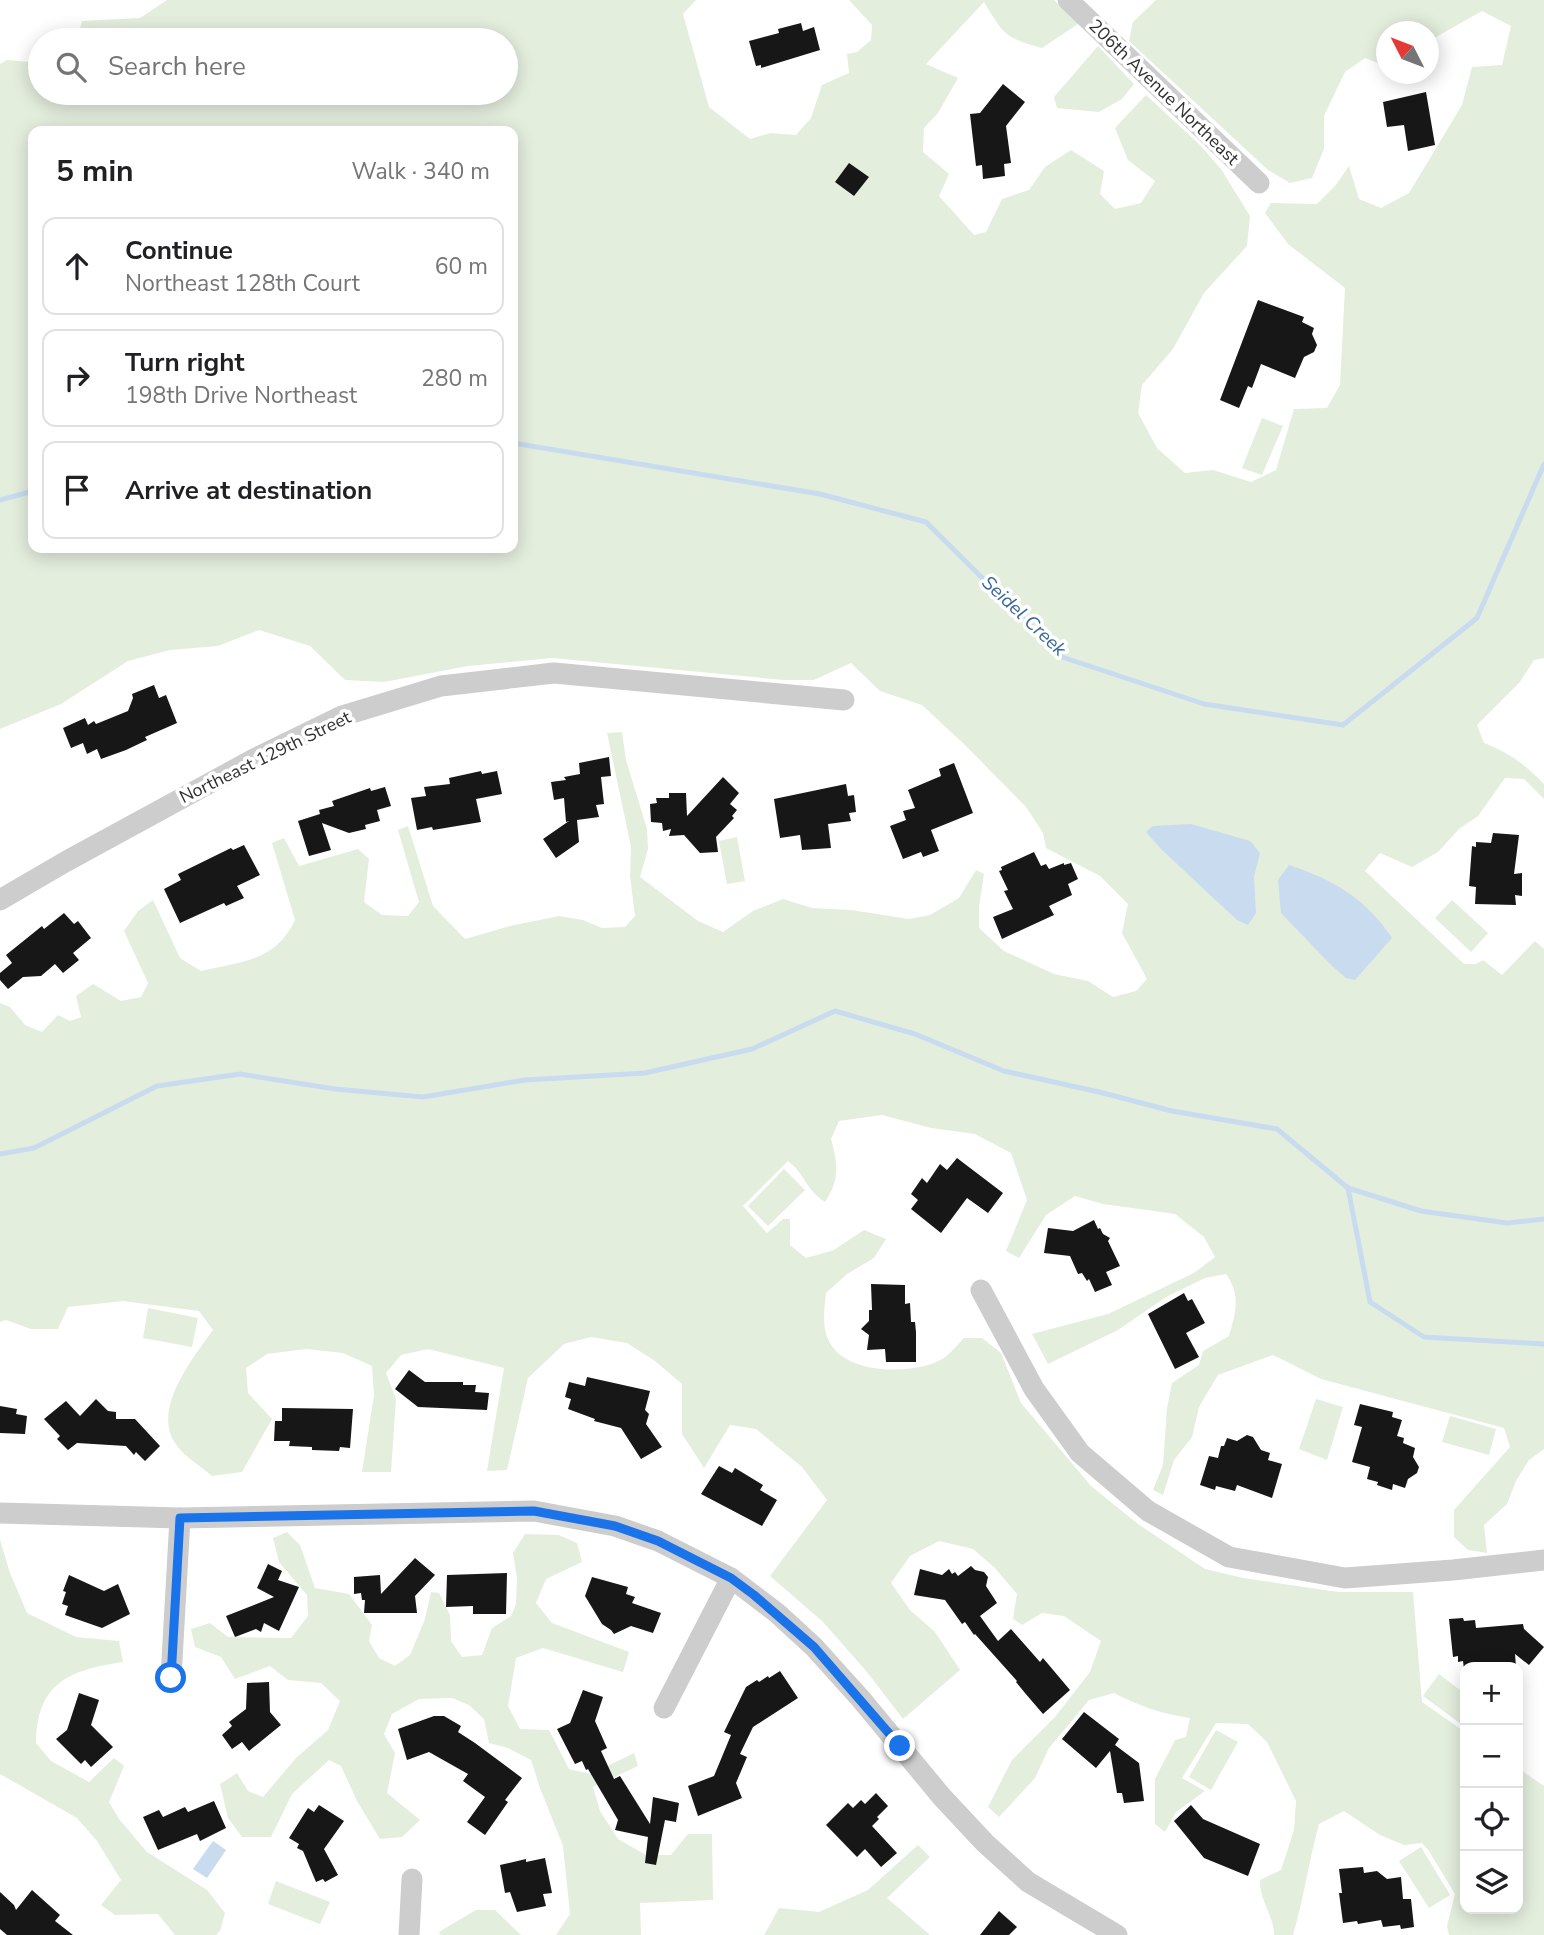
<!DOCTYPE html>
<html lang="en">
<head>
<meta charset="utf-8">
<style>
	:root { --surface:#fff; --page:#f6f6f6; --text:#202124; --muted:#757577; --line:#e0e0e0 }
	body { margin:0; font-family:"Nunito Sans",sans-serif; background:var(--page); color:var(--text) }
	.controls { position:absolute; right:21px; bottom:21px; display:grid; overflow:hidden; border-radius:14px; box-shadow:0 4px 18px #0003 }
	.controls button { width:63px; height:63px; display:grid; place-items:center; padding:0; border:0; border-bottom:2px solid var(--line); background:var(--surface); color:var(--text); font:35px sans-serif }
	.compass { position:absolute; left:1376px; top:21px; width:63px; height:63px; border-radius:50%; background:var(--surface); box-shadow:0 4px 18px #0003; rotate:312deg }
	.stop { position:absolute; width:21px; height:21px; margin:-16px; border:5px solid #1a73e8; border-radius:50%; background:#fff }
	.stop.end { background:#1a73e8; border-color:#fff; box-shadow:0 2px 7px #0008 }
	.list { margin:0; padding:0; list-style:none }
	h2 { display:flex; justify-content:space-between; align-items:center; height:91px; margin:0; padding:0 28px; font-size:30px }
	h2 small { font-size:23px; font-weight:400; color:var(--muted) }
	.list li { display:grid; grid-template-columns:46px 1fr auto; gap:21px; align-items:center; box-sizing:border-box; height:98px; margin:0 14px 14px; padding:0 14px; border:2px solid var(--line); border-radius:14px }
	.list b { display:block; font-size:26px; white-space:nowrap }
	.list p { margin:0; font-size:23px; white-space:nowrap; color:var(--muted) }
	.list em { font-size:23px; font-style:normal; color:var(--muted) }
	.icon { flex:none; width:38px; height:38px; fill:none; stroke:currentColor; stroke-width:2; stroke-linecap:round; stroke-linejoin:round }
	.map { position:relative; flex:none; width:1544px; height:1935px; overflow:hidden }
	.search { position:absolute; background:var(--surface); box-shadow:0 4px 18px #0003; left:28px; top:28px; width:490px; height:77px; display:flex; align-items:center; gap:18px; box-sizing:border-box; padding:0 24px; border-radius:38px; color:var(--muted); font-size:26px }
	.panel { position:absolute; background:var(--surface); box-shadow:0 4px 18px #0003; left:28px; top:126px; width:490px; height:427px; border-radius:14px }
	.map>svg:first-child { display:block }
	.green { fill:#e4eedd; fill-rule:evenodd }
	.water { fill:#c8dbef }
	.lines { fill:none; stroke-linecap:round; stroke-linejoin:round }
	.stream { stroke:#c8dbef; stroke-width:5 }
	.building { fill:#171717 }
	.street { stroke:#cdcdcd; stroke-width:21 }
	.route { stroke:#1a73e8; stroke-width:9 }
	.labels { text-anchor:middle; dominant-baseline:central; stroke-width:7; stroke-linejoin:round; paint-order:stroke }
	.street-label { font-size:18px; fill:#303030; stroke:#fff }
	.water-label { font-size:19px; font-style:italic; fill:#36679a; stroke:#fff }
</style>
</head>
<body>
<div class="map">
<svg width="1544" height="1935" viewBox="0 0 1544 1935">
	<rect width="100%" height="100%" fill="#fff"/>
	<g class="green">
		<path d="M167,0H696L683,14L709,107L750,139L770,133L796,135L811,118L822,85L849,73L847,54L857,52L871,40L872,25L849,0H1054L1078,24L1042,48C1005,38 1004,35 984,2L926,64L958,78L938,113L924,128L923,152L949,174L939,196L974,235L986,232L1002,199L1029,190L1045,167L1071,150L1104,171L1100,194L1115,209L1141,203L1155,181L1128,160L1115,128L1146,95L1200,145L1221,169L1250,216L1247,246L1204,293L1173,349L1142,385L1138,413L1157,448L1185,473L1213,470L1251,482L1276,470L1294,409L1327,408L1340,385L1345,288L1288,244L1265,213L1271,203L1317,204L1335,186L1349,166L1359,199L1381,208L1409,193L1462,105L1472,67L1502,65L1511,26L1482,11L1429,41L1428,32H1386V66L1365,58L1345,72L1324,116V149L1312,178L1290,183L1268,170L1129,41L1133,22L1156,0H1544V658L1534,660L1520,682L1477,725L1484,743C1508,752 1526,765 1544,784V799L1524,779L1505,778L1478,816L1459,829L1438,852L1412,867L1380,853L1365,871L1464,964H1476L1483,960L1502,975L1535,941L1544,949V1449L1529,1460L1516,1481L1507,1504L1484,1525L1487,1553L1468,1550L1454,1537V1510L1510,1447L1504,1428L1321,1379L1273,1355L1218,1375L1199,1407L1192,1437L1174,1460L1163,1495L1153,1490L1163,1465L1167,1408L1172,1383L1199,1365L1203,1351L1229,1336C1236,1312 1241,1295 1226,1274L1205,1278L1166,1297L1118,1330L1048,1364L1032,1334L1108,1314L1194,1273L1215,1257L1204,1237L1175,1214L1103,1204L1075,1196L1046,1215L1019,1258L1006,1251L1027,1200L1011,1153L975,1134L931,1128L882,1115L839,1121L831,1139C838,1165 840,1179 825,1202C806,1190 805,1174 788,1161L743,1206L767,1233L783,1219H790V1245L806,1258L834,1250L864,1230L886,1239L874,1258L847,1274L826,1293C824,1311 821,1330 832,1346C851,1375 917,1375 944,1358C951,1353 958,1344 964,1338H982L1001,1353L1021,1403L1091,1486L1138,1524L1205,1569L1243,1578L1338,1592H1413L1422,1702L1465,1732V1909H1518V1768L1544,1786V1935H1449L1447,1926L1455,1894L1429,1851L1422,1843L1404,1845L1380,1835L1344,1811L1319,1824C1309,1860 1304,1898 1293,1935H1274C1274,1915 1259,1900 1260,1880L1281,1870L1294,1830L1296,1801L1267,1742L1248,1724L1216,1723L1182,1778L1205,1791L1176,1812L1165,1832L1155,1824V1779L1175,1740L1186,1737L1190,1718C1162,1714 1139,1706 1114,1693L1089,1700L1049,1748L1035,1778L999,1817L988,1807L1012,1760L1055,1717L1090,1672L1101,1641L1064,1616L1042,1613L1022,1625L1013,1619L1017,1594L995,1568L973,1549L939,1541L910,1556L891,1583L910,1610L935,1632L960,1670L903,1719L867,1672L823,1622L770,1576L827,1500L802,1467L756,1429L730,1425L704,1468L682,1434V1384L655,1361L627,1343L591,1337L564,1344L528,1378L507,1470L487,1471L504,1368L428,1349L401,1355L386,1373L396,1399L391,1472H362L374,1395L372,1366L343,1353L306,1349L267,1354L246,1368L248,1393L272,1419L242,1472L212,1476C201,1466 183,1456 175,1443C152,1408 193,1358 213,1330L199,1311L123,1301L68,1307L58,1329H31L6,1320L0,1322V1003L10,1007L25,1025L42,1032L58,1015L70,1021L81,1017L76,996L93,984L121,1001L141,997L148,983L124,931L138,911L153,900L180,958L201,971C242,961 275,962 295,920L272,843L284,838L299,866L358,849L369,859L364,902L382,915L408,916L419,902L398,830L408,826L433,906L465,939L510,926L559,916L583,920L602,928L625,927L635,916L630,876L631,847L607,733L622,732L626,760L647,829L648,849L640,877L698,921L723,932L753,911L783,899L812,908L851,910L909,919L930,915L959,898L976,870L984,874L979,907V928L1004,951L1054,974L1088,981L1113,997L1136,991L1147,979L1122,933L1128,904L1100,876L1046,848L1043,833L1026,807L965,745L922,705L880,691L851,663L814,680H784L552,658L468,666L384,682L345,680L310,646L259,630L218,646L170,650L128,661L61,704L0,729V64L7,60L40,63V93H506V40H77L82,21L140,18ZM33,131H513V548H33Z"/>
		<polygon points="1098,46 1134,84 1122,99 1099,112 1057,108 1054,97"/>
		<polygon points="1262,418 1283,426 1262,475 1242,468"/>
		<polygon points="737,837 745,881 727,884 719,841"/>
		<polygon points="1452,900 1488,933 1471,952 1435,918"/>
		<polygon points="784,1169 805,1190 768,1226 748,1206"/>
		<polygon points="148,1308 198,1318 192,1347 143,1338"/>
		<polygon points="1316,1399 1343,1407 1327,1460 1299,1449"/>
		<polygon points="1450,1416 1496,1429 1489,1455 1442,1442"/>
		<polygon points="287,1532 300,1545 315,1588 349,1594 372,1625 369,1641 379,1658 395,1666 410,1655 425,1619 431,1592 439,1593 450,1615 451,1641 462,1657 482,1655 492,1628 511,1616 516,1604 517,1578 513,1553 525,1534 559,1535 577,1543 582,1562 546,1579 536,1603 552,1623 629,1652 623,1672 543,1648 516,1658 508,1706 520,1729 549,1730 569,1769 591,1774 634,1753 638,1766 593,1787 600,1811 618,1839 646,1855 671,1855 688,1834 712,1834 713,1900 640,1903 641,1935 556,1935 570,1914 563,1846 540,1788 531,1760 508,1748 489,1743 484,1719 469,1705 452,1698 419,1699 392,1714 384,1734 395,1753 387,1793 420,1820 402,1837 380,1839 357,1801 341,1766 329,1760 292,1794 271,1837 242,1837 228,1818 220,1784 237,1773 248,1791 263,1797 296,1758 328,1730 340,1701 321,1683 288,1680 270,1666 235,1679 221,1657 195,1647 191,1629 210,1623 228,1637 291,1638 308,1616 307,1595 279,1562 273,1538"/>
		<path d="M0,1540L10,1573L27,1613L76,1637L119,1641L123,1662C70,1670 37,1682 36,1743L51,1761L89,1782L114,1758L124,1766L109,1802L119,1819L147,1852L207,1890L225,1913L220,1931L216,1935H175L158,1914L115,1915L101,1905L121,1880L97,1841L77,1818L0,1774Z"/>
		<polygon points="1439,1674 1465,1694 1465,1727 1423,1696"/>
		<polygon points="1216,1730 1238,1742 1211,1790 1189,1777"/>
		<polygon points="918,1845 930,1857 887,1898 930,1935 764,1935 779,1908 819,1912 868,1890"/>
		<polygon points="1421,1847 1450,1895 1429,1908 1399,1861"/>
		<polygon points="276,1881 330,1902 320,1924 268,1904"/>
		<polygon points="476,1910 495,1910 521,1935 440,1935 439,1932"/>
	</g>
	<g class="water">
		<polygon points="1191,824 1250,841 1260,853 1254,877 1256,913 1248,925 1237,920 1161,849 1146,832 1153,826"/>
		<path d="M1289,865C1334,880 1365,898 1392,938L1355,980L1346,978L1331,965L1281,913L1278,880Z"/>
		<polygon points="213,1841 226,1850 207,1878 193,1869"/>
	</g>
	<g class="lines">
		<g class="stream">
			<polyline points="513,443 820,494 926,522 1062,657 1204,704 1343,725 1477,618 1544,464"/>
			<polyline points="0,500 33,491"/>
			<polyline points="0,1154 34,1148 157,1086 240,1074 335,1089 423,1097 525,1080 645,1073 752,1049 835,1011 915,1034 1004,1071 1099,1092 1172,1111 1277,1129 1348,1188 1370,1302 1424,1337 1544,1344"/>
			<polyline points="1348,1188 1421,1211 1507,1223 1544,1219"/>
		</g>
	</g>
	<g class="building">
		<polygon points="801,23 803,31 814,27 820,50 761,68 761,65 756,66 749,41 779,33 778,29"/>
		<polygon points="1003,84 1025,102 1006,126 1011,163 1004,164 1005,176 983,179 982,165 976,166 970,114 980,113"/>
		<polygon points="1426,92 1435,145 1408,151 1404,125 1387,127 1383,102"/>
		<polygon points="849,163 869,177 854,196 835,182"/>
		<polygon points="1258,300 1304,317 1302,322 1314,328 1312,334 1317,345 1314,352 1304,357 1295,378 1261,364 1252,388 1248,386 1239,408 1220,400"/>
		<polygon points="154,685 159,698 166,695 177,723 145,737 147,740 126,750 101,759 97,749 87,754 83,743 71,748 63,728 85,718 88,725 94,721 96,724 128,711 133,698 132,694"/>
		<polygon points="609,757 611,776 601,777 604,804 596,805 599,817 577,820 579,842 556,858 543,839 569,821 566,822 564,798 554,800 551,782 566,780 564,777 580,774 579,763"/>
		<polygon points="954,763 973,813 931,830 939,851 923,857 921,852 903,859 890,826 906,820 903,811 915,808 908,790 941,776 939,769"/>
		<polygon points="481,771 482,774 497,771 502,794 476,799 481,822 433,830 432,827 417,830 411,798 426,796 424,787 450,784 449,778"/>
		<polygon points="723,777 739,793 730,804 737,810 732,816 734,818 716,837 718,852 700,853 684,835 669,836 671,829 663,831 662,823 651,822 650,804 657,803 656,798 669,798 669,793 686,793 687,816"/>
		<polygon points="846,784 848,796 854,795 856,812 849,813 851,821 828,824 831,848 802,850 800,835 780,838 774,799"/>
		<polygon points="385,787 391,806 377,810 380,821 365,825 366,829 349,833 322,823 331,850 309,856 298,821 320,814 319,810 334,806 332,801 370,788 371,791"/>
		<polygon points="1493,833 1519,835 1514,874 1522,873 1522,896 1515,895 1516,905 1475,904 1476,887 1469,886 1472,846 1476,847 1476,842 1491,843"/>
		<polygon points="244,845 260,875 237,886 244,898 226,906 224,903 180,923 164,889 181,880 178,874 231,848 233,850"/>
		<polygon points="1034,852 1041,866 1046,864 1049,869 1064,863 1064,865 1071,863 1078,879 1068,884 1072,895 1049,906 1054,915 1002,939 993,917 1013,909 1004,891 1008,890 999,871 1002,870 1001,867"/>
		<polygon points="64,913 74,924 78,921 91,938 73,953 79,960 63,973 55,964 41,976 23,977 8,989 0,980 0,973 12,963 6,955 42,926 44,929"/>
		<polygon points="957,1158 1003,1193 988,1213 967,1198 941,1233 911,1209 918,1200 911,1194 922,1178 927,1183 940,1164 947,1170"/>
		<polygon points="1094,1220 1098,1229 1100,1228 1103,1234 1110,1238 1108,1241 1120,1266 1106,1272 1112,1285 1095,1292 1089,1279 1087,1281 1082,1273 1078,1274 1070,1256 1044,1253 1048,1228 1073,1231"/>
		<polygon points="871,1284 905,1285 905,1304 910,1303 911,1322 915,1322 916,1332 916,1362 886,1362 885,1349 867,1350 869,1335 861,1329 869,1321 869,1310 872,1310"/>
		<polygon points="1184,1293 1188,1301 1192,1299 1205,1323 1186,1333 1199,1357 1175,1369 1148,1314"/>
		<polygon points="409,1370 425,1382 463,1382 463,1385 476,1385 475,1392 489,1393 487,1410 418,1407 395,1389"/>
		<polygon points="587,1377 650,1391 645,1410 649,1414 646,1424 662,1447 641,1459 621,1428 594,1421 595,1419 568,1409 571,1399 565,1397 569,1382 585,1386"/>
		<polygon points="96,1399 108,1411 116,1412 116,1419 135,1419 160,1446 145,1461 136,1452 134,1455 126,1446 77,1443 68,1450 57,1439 60,1436 44,1419 66,1401 80,1416"/>
		<polygon points="1360,1404 1393,1412 1392,1417 1402,1420 1397,1436 1404,1438 1403,1443 1415,1448 1413,1457 1419,1467 1417,1473 1408,1479 1405,1488 1393,1484 1392,1490 1377,1485 1378,1482 1367,1479 1370,1467 1352,1462 1362,1427 1354,1425"/>
		<polygon points="0,1406 17,1409 16,1414 27,1416 25,1434 0,1433"/>
		<polygon points="282,1408 353,1409 350,1448 340,1447 339,1451 312,1450 312,1447 289,1446 290,1441 274,1441 275,1421 282,1421"/>
		<polygon points="1247,1435 1253,1437 1261,1450 1270,1453 1268,1460 1282,1464 1272,1498 1237,1485 1235,1491 1216,1486 1215,1490 1200,1485 1209,1456 1218,1458 1221,1446 1224,1446 1227,1438 1237,1441"/>
		<polygon points="719,1466 732,1473 735,1468 763,1485 760,1490 777,1500 762,1526 701,1494"/>
		<polygon points="415,1558 435,1575 415,1596 417,1613 364,1613 365,1600 362,1600 361,1593 354,1594 354,1577 380,1575 381,1594"/>
		<polygon points="268,1564 282,1571 278,1580 299,1587 279,1631 264,1623 261,1632 256,1629 235,1637 226,1616 274,1597 257,1588"/>
		<polygon points="971,1566 975,1570 984,1572 988,1577 986,1586 997,1603 980,1616 998,1641 1011,1629 1040,1662 1043,1658 1070,1690 1043,1714 1025,1693 1016,1682 1017,1681 975,1634 974,1635 965,1622 962,1624 945,1600 914,1595 920,1569 942,1575 949,1569 952,1574 955,1572 958,1576"/>
		<polygon points="507,1573 506,1614 473,1614 473,1606 446,1607 447,1575"/>
		<polygon points="69,1575 104,1591 118,1584 130,1614 102,1628 65,1615 68,1606 62,1604 66,1592 63,1591"/>
		<polygon points="592,1577 628,1587 626,1594 635,1597 632,1603 661,1613 653,1633 631,1626 614,1634 611,1630 602,1624 585,1596"/>
		<polygon points="1463,1618 1464,1621 1475,1620 1476,1628 1523,1624 1524,1629 1544,1647 1529,1665 1515,1654 1516,1667 1464,1669 1463,1661 1458,1662 1458,1656 1453,1657 1449,1619"/>
		<polygon points="780,1671 798,1698 753,1727 740,1754 747,1757 736,1783 742,1798 698,1816 688,1786 714,1776 731,1735 724,1732 746,1687 757,1680 759,1682 768,1676 769,1678"/>
		<polygon points="269,1682 270,1712 281,1725 249,1751 242,1742 232,1749 222,1735 232,1726 229,1722 246,1709 247,1683"/>
		<polygon points="583,1690 603,1697 595,1721 607,1748 601,1751 614,1779 620,1776 650,1824 653,1797 679,1803 676,1822 665,1820 656,1865 645,1863 648,1837 615,1830 618,1820 588,1769 586,1770 582,1761 575,1764 557,1729 570,1723"/>
		<polygon points="79,1693 99,1700 91,1725 113,1747 91,1767 85,1760 81,1764 56,1739 67,1730"/>
		<polygon points="1084,1712 1119,1739 1115,1745 1139,1763 1144,1801 1124,1803 1122,1793 1117,1793 1110,1751 1096,1768 1062,1739"/>
		<polygon points="434,1716 444,1716 461,1726 458,1732 475,1743 522,1778 505,1800 508,1802 485,1835 467,1822 485,1797 463,1781 468,1774 429,1752 407,1760 398,1729"/>
		<polygon points="876,1793 888,1806 877,1817 879,1819 872,1826 897,1853 881,1867 865,1849 857,1857 826,1825 848,1803 853,1808 861,1800 865,1804"/>
		<polygon points="214,1801 226,1828 200,1841 197,1834 158,1850 143,1817 159,1810 163,1817 185,1807 188,1812"/>
		<polygon points="319,1805 344,1821 324,1849 338,1875 325,1882 323,1879 316,1882 303,1851 297,1848 299,1844 289,1838 308,1808 314,1812"/>
		<polygon points="1191,1805 1203,1819 1260,1844 1248,1876 1204,1858 1174,1821"/>
		<polygon points="545,1858 552,1893 543,1894 546,1906 517,1912 510,1892 505,1893 500,1865 526,1859 526,1862"/>
		<polygon points="1363,1867 1364,1873 1377,1871 1387,1879 1401,1877 1403,1899 1411,1899 1414,1927 1401,1929 1400,1925 1383,1927 1381,1920 1358,1924 1357,1921 1343,1923 1339,1893 1342,1893 1339,1869"/>
		<polygon points="32,1890 60,1915 55,1921 73,1935 7,1935 0,1929 0,1892 14,1905 16,1910"/>
		<polygon points="999,1911 1017,1927 1009,1935 980,1935"/>
	</g>
	<g class="lines">
		<g class="street">
			<polyline points="1068,0 1259,183"/>
			<polyline points="0,900 65,862 254,759 342,716 441,686 554,673 844,700"/>
			<polyline points="981,1290 1034,1389 1080,1453 1148,1511 1229,1557 1345,1578 1453,1570 1544,1560"/>
			<polyline points="0,1513 180,1518 534,1511 615,1526 658,1541 731,1578 777,1613 814,1647 860,1698 942,1797 985,1843 1028,1882 1117,1935"/>
			<polyline points="171,1678 180,1518"/>
			<polyline points="664,1708 731,1578"/>
			<polyline points="409,1935 412,1879"/>
		</g>
	</g>
	<g class="lines">
		<polyline class="route" points="171,1678 180,1518 534,1511 615,1526 658,1541 731,1578 754,1595 814,1647 900,1746"/>
	</g>
	<g class="labels">
		<g class="street-label">
			<text transform="translate(1164 92) rotate(44)">206th Avenue Northeast</text>
			<text transform="translate(265 757) rotate(-26)">Northeast 129th Street</text>
		</g>
		<g class="water-label">
			<text transform="translate(1024 616) rotate(43)">Seidel Creek</text>
		</g>
	</g>
</svg>
<div class="controls">
<button>+</button>
<button>−</button>
<button><svg class="icon" aria-label="locate" viewBox="0 0 24 24"><circle cx="12" cy="12" r="6"/><path d="M12 2v4M12 18v4M2 12h4M18 12h4"/></svg></button>
<button><svg class="icon" aria-label="layers" viewBox="0 0 24 24"><path d="M12 4l9 5-9 5-9-5zM3 14l9 5 9-5"/></svg></button>
</div>
<svg class="compass" viewBox="-18 -18 36 36"><path d="M0-13l5 13h-10z" fill="#e53935"/><path d="M0 13l5-13h-10z" fill="#757577"/></svg>
<div class="stop" style="left:171px;top:1678px"></div>
<div class="stop end" style="left:900px;top:1746px"></div>
<div class="search"><svg class="icon" aria-label="search" viewBox="0 0 24 24"><circle cx="10" cy="10" r="6"/><path d="M15 15l6 6"/></svg>Search here</div>
<section class="panel">
<h2>5 min<small>Walk · 340 m</small></h2>
<ul class="list">
<li><svg class="icon" aria-label="ahead" viewBox="0 0 24 24"><path d="M12 20V5M6 11l6-6 6 6"/></svg><div><b>Continue</b><p>Northeast 128th Court</p></div><em>60 m</em></li>
<li><svg class="icon" aria-label="right" viewBox="0 0 24 24"><path d="M7 20v-9h11M14 6l5 5-5 5"/></svg><div><b>Turn right</b><p>198th Drive Northeast</p></div><em>280 m</em></li>
<li><svg class="icon" aria-label="arrive" viewBox="0 0 24 24"><path d="M6 21V4h12l-3 4 3 4H6"/></svg><div><b>Arrive at destination</b></div></li>
</ul>
</section>
</div>
</body>
</html>
